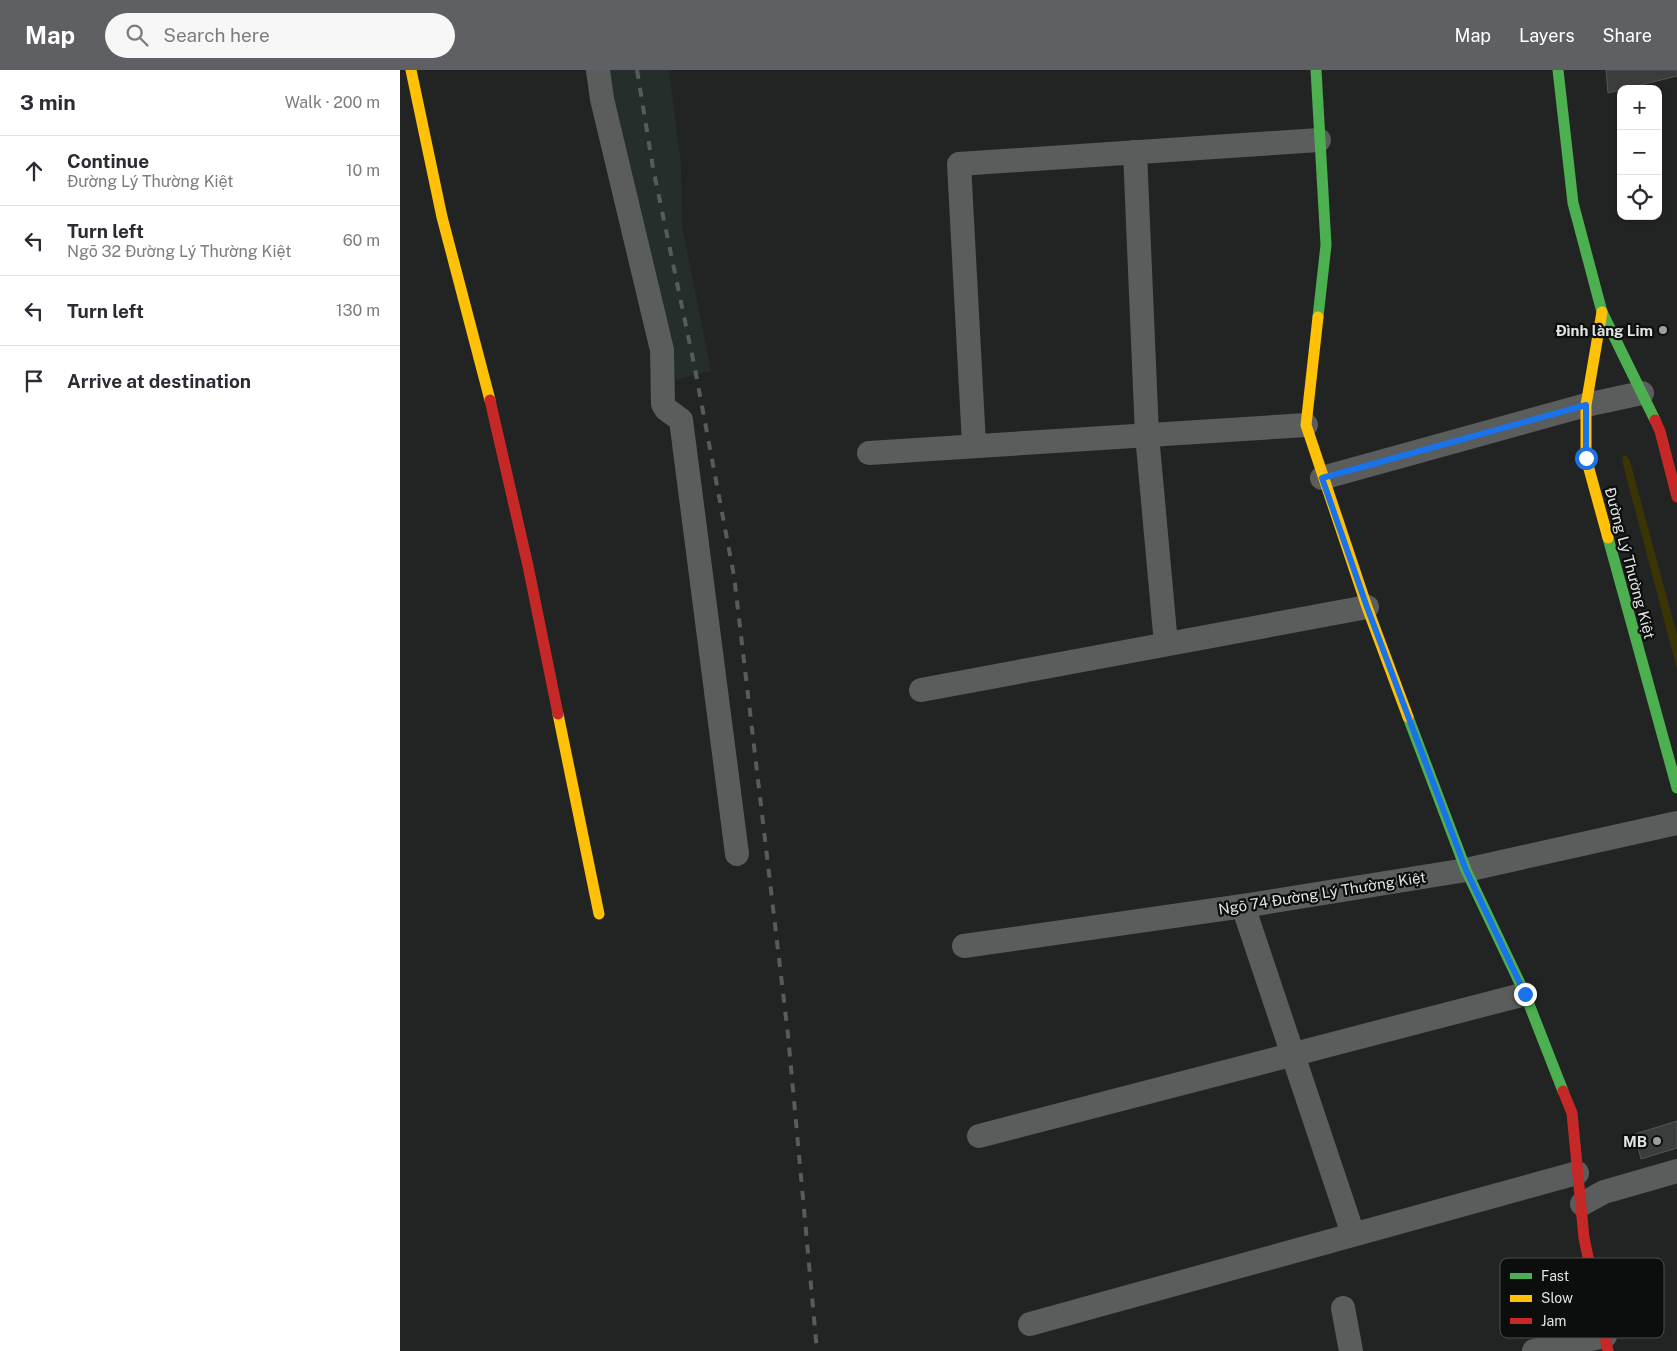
<!DOCTYPE html>
<html lang="en">
<head>
<meta charset="utf-8">
<style>
	:root { --surface:#fff; --page:#f7f7f7; --text:#2b2b33; --muted:#7c7c81; --line:#e1e1e2; --accent:#5f6063 }
	body { margin:0; font-family:"Public Sans",sans-serif; background:var(--page); color:var(--text) }
	.controls { position:absolute; right:15px; top:15px; display:grid; overflow:hidden; border-radius:10px; box-shadow:0 1px 4px #0004 }
	.controls button { width:45px; height:45px; display:grid; place-items:center; padding:0; border:0; border-bottom:1px solid var(--line); background:var(--surface); color:var(--text); font:25px sans-serif }
	.stop { position:absolute; width:15px; height:15px; margin:-11px; border:4px solid #1a73e8; border-radius:50%; background:#fff }
	.stop.end { background:#1a73e8; border-color:#fff; box-shadow:0 1px 5px #0008 }
	.list { margin:0; padding:0; list-style:none }
	h2 { display:flex; justify-content:space-between; align-items:center; height:65px; margin:0; padding:0 20px; font-size:21px }
	h2 small { font-size:16px; font-weight:400; color:var(--muted) }
	.list li { display:grid; grid-template-columns:32px 1fr auto; gap:15px; align-items:center; box-sizing:border-box; height:70px; padding:0 20px; border-top:1px solid var(--line) }
	.list b { display:block; font-size:19px; white-space:nowrap }
	.list p { margin:0; font-size:16px; white-space:nowrap; color:var(--muted) }
	.list em { font-size:16px; font-style:normal; color:var(--muted) }
	.icon { flex:none; width:28px; height:28px; fill:none; stroke:currentColor; stroke-width:2; stroke-linecap:round; stroke-linejoin:round }
	.map { position:relative; flex:none; width:1277px; height:1281px; overflow:hidden }
	header { display:flex; align-items:center; gap:30px; box-sizing:border-box; height:70px; padding:0 25px; background:var(--accent); color:#fff }
	header strong { font-size:24px }
	nav { display:flex; gap:28px; margin-inline-start:auto; font-size:18px }
	.search { width:350px; height:45px; background:var(--page); display:flex; align-items:center; gap:12px; box-sizing:border-box; padding:0 18px; border-radius:28px; color:var(--muted); font-size:19px }
	main { display:flex }
	aside { flex:1; background:var(--surface) }
	.map>svg:first-child { display:block }
	.built { fill:#252e2a }
	.green { fill:#3b3405 }
	.building { fill:#3b3d3d; stroke:#545656 }
	.lines { fill:none; stroke-linecap:round; stroke-linejoin:round }
	.street { stroke:#5b5c5c; stroke-width:24 }
	.fast { stroke:#4caf50; stroke-width:11 }
	.slow { stroke:#ffc107; stroke-width:11 }
	.jam { stroke:#c62828; stroke-width:11 }
	.rail { stroke:#595b5a; stroke-width:4; stroke-dasharray:9 9; stroke-linecap:butt }
	.route { stroke:#1a73e8; stroke-width:6 }
	.poi-dot { fill:#9ea09e; stroke:#0c0e0d; stroke-width:2 }
	.labels { text-anchor:middle; dominant-baseline:central; stroke-width:4.5; stroke-linejoin:round; paint-order:stroke }
	.poi-label { font-size:15px; font-weight:bold; fill:#e0e3e1; stroke:#0c0e0d; text-anchor:end }
	.street-label { font-size:15px; fill:#e0e3e1; stroke:#0c0e0d }
	.key { fill:#0c0e0d; stroke:#4c4e4d; stroke-width:1 }
	.key-label { font-size:14px; fill:#e0e3e1 }
</style>
</head>
<body>
<header>
<strong>Map</strong>
<div class="search"><svg class="icon" aria-label="search" viewBox="0 0 24 24"><circle cx="10" cy="10" r="6"/><path d="M15 15l6 6"/></svg>Search here</div>
<nav><a>Map</a><a>Layers</a><a>Share</a></nav>
</header>
<main>
<aside>
<h2>3 min<small>Walk · 200 m</small></h2>
<ul class="list">
<li><svg class="icon" aria-label="ahead" viewBox="0 0 24 24"><path d="M12 20V5M6 11l6-6 6 6"/></svg><div><b>Continue</b><p>Đường Lý Thường Kiệt</p></div><em>10 m</em></li>
<li><svg class="icon" aria-label="left" viewBox="0 0 24 24"><path d="M17 20v-9H6M10 6l-5 5 5 5"/></svg><div><b>Turn left</b><p>Ngõ 32 Đường Lý Thường Kiệt</p></div><em>60 m</em></li>
<li><svg class="icon" aria-label="left" viewBox="0 0 24 24"><path d="M17 20v-9H6M10 6l-5 5 5 5"/></svg><div><b>Turn left</b></div><em>130 m</em></li>
<li><svg class="icon" aria-label="arrive" viewBox="0 0 24 24"><path d="M6 21V4h12l-3 4 3 4H6"/></svg><div><b>Arrive at destination</b></div></li>
</ul>
</aside>
<div class="map">
<svg width="1277" height="1281" viewBox="0 0 1277 1281">
	<rect width="100%" height="100%" fill="#222423"/>
	<polygon class="built" points="207,0 269,0 281,95 282,155 311,301 276,310"/>
	<polygon class="green" points="1226,385 1230,391 1277,565 1277,599 1223,394 1222,387"/>
	<g class="building">
		<polygon points="1206,0 1277,0 1277,6 1208,23"/>
		<polygon points="1277,1051 1277,1078 1241,1089 1235,1064"/>
	</g>
	<g class="lines">
		<g class="street">
			<polyline points="198,0 202,29 262,280 263,334 266,339 281,350 337,784"/>
			<polyline points="735,82 747,365 766,574"/>
			<polyline points="574,374 559,94 919,70"/>
			<polyline points="469,383 906,355"/>
			<polyline points="922,408 1186,335 1242,323"/>
			<polyline points="521,620 967,537"/>
			<polyline points="843,836 953,1164"/>
			<polyline points="564,876 843,836 1066,800 1277,753"/>
			<polyline points="579,1066 1125,924"/>
			<polyline points="1182,1134 1204,1122 1277,1101"/>
			<polyline points="943,1238 951,1281"/>
			<polyline points="630,1254 1177,1103"/>
			<polyline points="1134,1281 1205,1266"/>
		</g>
		<g class="fast">
			<polyline points="916,0 926,175 918,247"/>
			<polyline points="1158,0 1173,133 1202,242 1255,350"/>
			<polyline points="1208,468 1277,718"/>
			<polyline points="1008,647 1066,800 1125,924 1163,1021"/>
		</g>
		<g class="slow">
			<polyline points="11,0 42,147 90,330"/>
			<polyline points="1202,242 1186,335 1186,388 1208,468"/>
			<polyline points="918,247 906,355 967,537 1008,647"/>
			<polyline points="158,644 199,844"/>
		</g>
		<g class="jam">
			<polyline points="90,330 128,496 158,644"/>
			<polyline points="1255,350 1260,361 1277,427"/>
			<polyline points="1163,1021 1172,1043 1184,1168 1208,1281"/>
		</g>
		<polyline class="rail" points="237,0 253,98 295,299 334,506 388,965 417,1281"/>
	</g>
	<g class="lines">
		<polyline class="route" points="1125,924 1066,800 967,537 922,408 1186,335 1186,388"/>
	</g>
	<g class="poi-dot">
		<circle cx="1263" cy="260" r="5"/>
		<circle cx="1257" cy="1071" r="5"/>
	</g>
	<g class="labels">
		<g class="poi-label">
			<text x="1253" y="260">Đình làng Lim</text>
			<text x="1247" y="1071">MB</text>
		</g>
		<g class="street-label">
			<text transform="translate(1230 493) rotate(75)">Đường Lý Thường Kiệt</text>
			<text transform="translate(922 823) rotate(-9)">Ngõ 74 Đường Lý Thường Kiệt</text>
		</g>
	</g>
	<rect x="1100" y="1188" width="164" height="80" rx="8" class="key"/>
	<rect x="1110" y="1203" width="22" height="6" fill="#4caf50"/>
	<rect x="1110" y="1225" width="22" height="7" fill="#ffc107"/>
	<rect x="1110" y="1248" width="22" height="6" fill="#c62828"/>
	<g class="key-label">
		<text x="1141" y="1211">Fast</text>
		<text x="1141" y="1233">Slow</text>
		<text x="1141" y="1256">Jam</text>
	</g>
</svg>
<div class="controls">
<button>+</button>
<button>−</button>
<button><svg class="icon" aria-label="locate" viewBox="0 0 24 24"><circle cx="12" cy="12" r="6"/><path d="M12 2v4M12 18v4M2 12h4M18 12h4"/></svg></button>
</div>
<div class="stop" style="left:1186px;top:388px"></div>
<div class="stop end" style="left:1125px;top:924px"></div>
</div>
</main>
</body>
</html>
